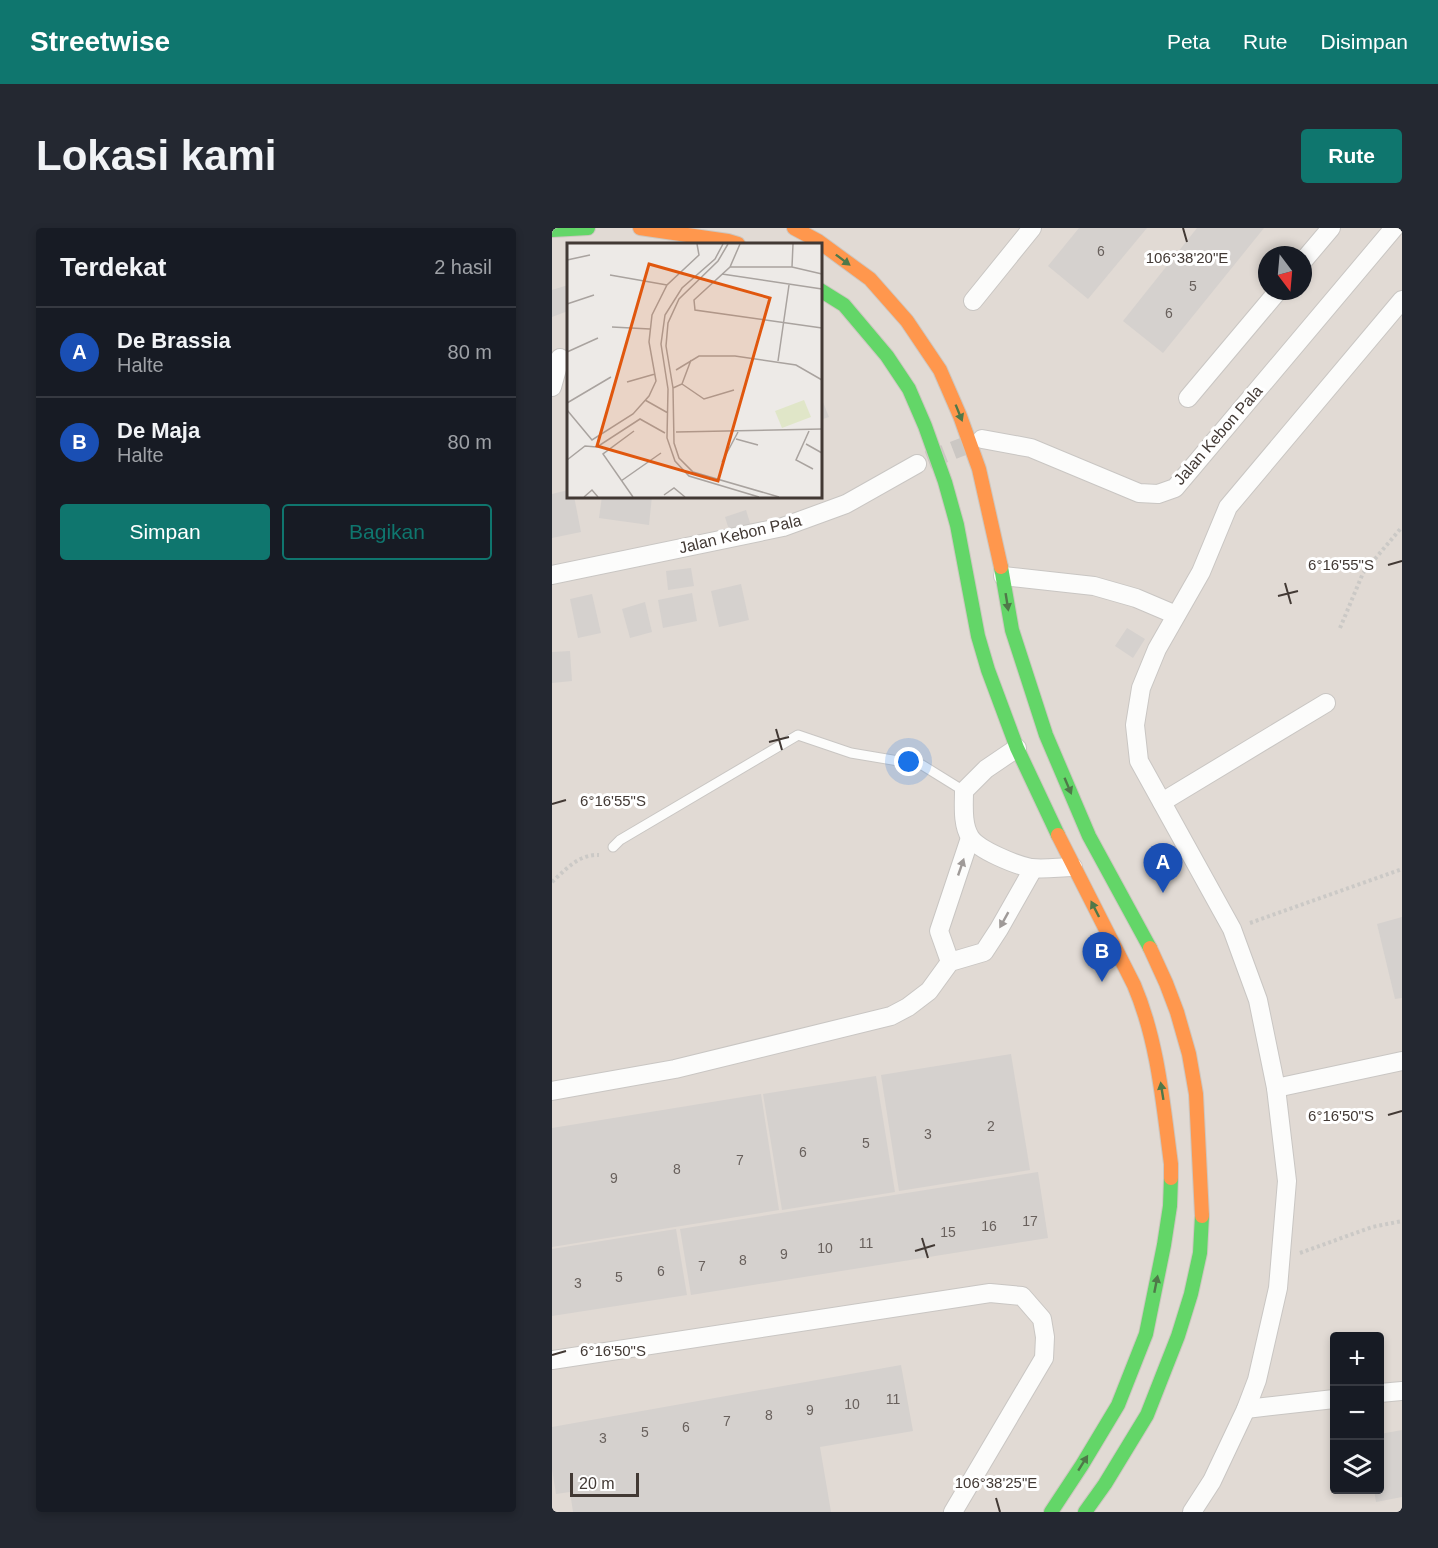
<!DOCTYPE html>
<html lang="id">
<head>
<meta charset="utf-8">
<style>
	:root { --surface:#171b24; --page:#242831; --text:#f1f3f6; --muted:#9ea1a6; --line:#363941; --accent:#0f766e }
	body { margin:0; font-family:Helvetica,sans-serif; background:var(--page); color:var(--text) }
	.controls { position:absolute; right:18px; bottom:18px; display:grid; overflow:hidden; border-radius:6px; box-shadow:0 3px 9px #0003 }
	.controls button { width:54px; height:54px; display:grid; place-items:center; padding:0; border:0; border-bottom:2px solid var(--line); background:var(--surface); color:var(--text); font:30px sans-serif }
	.compass { position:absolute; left:706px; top:18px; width:54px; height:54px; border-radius:50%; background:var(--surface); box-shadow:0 3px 9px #0003; rotate:164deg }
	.scale { position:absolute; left:18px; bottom:15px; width:69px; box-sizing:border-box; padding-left:6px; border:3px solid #423934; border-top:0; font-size:16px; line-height:21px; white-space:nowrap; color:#423934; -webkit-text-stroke:4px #fff; paint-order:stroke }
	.you { position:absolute; left:357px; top:534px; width:21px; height:21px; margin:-15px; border:4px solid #fff; border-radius:50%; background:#1a73e8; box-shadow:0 0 0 9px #1a73e833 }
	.badge { display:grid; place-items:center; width:39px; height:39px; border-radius:50%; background:var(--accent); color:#fff; font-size:20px; font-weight:700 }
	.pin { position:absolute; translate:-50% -50px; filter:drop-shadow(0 2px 3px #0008) }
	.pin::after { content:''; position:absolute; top:32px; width:21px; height:18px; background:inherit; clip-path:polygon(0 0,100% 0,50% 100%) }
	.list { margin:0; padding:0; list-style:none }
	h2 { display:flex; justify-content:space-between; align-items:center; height:78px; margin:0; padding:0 24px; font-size:26px }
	h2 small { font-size:20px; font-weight:400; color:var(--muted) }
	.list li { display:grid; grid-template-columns:39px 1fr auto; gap:18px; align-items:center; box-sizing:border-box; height:90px; padding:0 24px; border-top:2px solid var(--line) }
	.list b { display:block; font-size:22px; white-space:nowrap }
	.list p { margin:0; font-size:20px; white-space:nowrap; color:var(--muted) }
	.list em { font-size:20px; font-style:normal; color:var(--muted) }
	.actions { display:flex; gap:12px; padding:18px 24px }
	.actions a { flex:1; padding:14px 0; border:2px solid var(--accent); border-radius:6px; text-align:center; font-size:21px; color:var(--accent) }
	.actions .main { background:var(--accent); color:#fff }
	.icon { flex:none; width:33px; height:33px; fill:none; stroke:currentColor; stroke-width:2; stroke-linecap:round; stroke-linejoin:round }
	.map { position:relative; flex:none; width:850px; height:1284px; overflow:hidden; border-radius:6px }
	header { display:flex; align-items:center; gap:36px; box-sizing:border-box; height:84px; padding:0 30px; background:var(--accent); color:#fff }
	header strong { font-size:28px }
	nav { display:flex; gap:33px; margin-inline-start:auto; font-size:21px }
	.intro { display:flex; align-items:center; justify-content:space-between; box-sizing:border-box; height:144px; padding:0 36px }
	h1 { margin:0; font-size:42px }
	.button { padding:15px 27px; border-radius:6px; background:var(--accent); color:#fff; font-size:21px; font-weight:700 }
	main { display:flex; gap:36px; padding:0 36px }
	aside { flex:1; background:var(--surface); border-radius:6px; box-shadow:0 3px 9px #0003 }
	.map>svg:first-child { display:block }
	.residential { fill:#e1dad4; fill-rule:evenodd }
	.building { fill:#d5d1ce }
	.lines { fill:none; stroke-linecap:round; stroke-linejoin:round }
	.street-tunnel { stroke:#cbc7c3; stroke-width:18; stroke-dasharray:18 9; stroke-linecap:butt }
	.lane-casing { stroke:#c9c6c3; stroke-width:11 }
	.street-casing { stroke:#c9c6c3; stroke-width:20 }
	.fast-casing { stroke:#cdc7c0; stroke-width:16 }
	.slow-casing { stroke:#cdc7c0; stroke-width:16 }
	.path { stroke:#cbc9c6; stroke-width:4; stroke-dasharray:3 3; stroke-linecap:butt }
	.lane { stroke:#fcfcfb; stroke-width:9 }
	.street { stroke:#fcfcfb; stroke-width:18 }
	.fast { stroke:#63d668; stroke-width:14 }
	.slow { stroke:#ff974d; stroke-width:14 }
	.oneway { fill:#4f7849 }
	.oneway2 { fill:#9f9a98 }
	.ticks { fill:none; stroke:#423934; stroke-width:2 }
	.labels { text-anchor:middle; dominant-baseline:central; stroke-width:6; stroke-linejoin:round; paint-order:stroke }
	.number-label { font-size:14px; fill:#68605c }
	.street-label { font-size:16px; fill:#423934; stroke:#fff }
	.inset-road { fill:none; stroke:#a9a39f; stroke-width:1.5 }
	.view { fill:#e0570e; fill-opacity:0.15; stroke:#e0570e; stroke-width:3 }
	.inset-edge { fill:none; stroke:#423934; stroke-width:3 }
	.ticks-label { font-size:15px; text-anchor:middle; fill:#423934; stroke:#fff; stroke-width:6; stroke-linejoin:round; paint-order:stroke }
</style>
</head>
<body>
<header>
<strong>Streetwise</strong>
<nav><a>Peta</a><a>Rute</a><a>Disimpan</a></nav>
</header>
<div class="intro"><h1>Lokasi kami</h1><a class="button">Rute</a></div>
<main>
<aside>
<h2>Terdekat<small>2 hasil</small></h2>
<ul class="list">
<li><span class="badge" style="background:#1a4fb4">A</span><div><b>De Brassia</b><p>Halte</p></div><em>80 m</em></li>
<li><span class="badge" style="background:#1a4fb4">B</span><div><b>De Maja</b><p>Halte</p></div><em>80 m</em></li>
</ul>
<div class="actions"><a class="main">Simpan</a><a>Bagikan</a></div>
</aside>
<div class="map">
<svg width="850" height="1284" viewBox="0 0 850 1284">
	<rect width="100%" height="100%" fill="#edeae7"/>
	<path class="residential" d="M0,0H850V1284H0ZM16,16H268V268H16ZM715,27H751V63H715ZM782,1108H828V1262H782Z"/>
	<g class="building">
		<polygon points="527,0 595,0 536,71 496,38"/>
		<polygon points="645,0 712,0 611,125 571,93"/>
		<polygon points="16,57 16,83 0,89 0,62"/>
		<polygon points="268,167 277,189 268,192"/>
		<polygon points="16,262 16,268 22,268 29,304 0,310 0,266"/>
		<polygon points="50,268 100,268 97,297 47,290"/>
		<polygon points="194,282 199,298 178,305 173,289"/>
		<polygon points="139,340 142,358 116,362 114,343"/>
		<polygon points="189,356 197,392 167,399 159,363"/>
		<polygon points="140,365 145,393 111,400 106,372"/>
		<polygon points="40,366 49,405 26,410 18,371"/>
		<polygon points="93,374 100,404 78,410 70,381"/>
		<polygon points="575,400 593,411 581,430 563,418"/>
		<polygon points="18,423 20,453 0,455 0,424"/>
		<polygon points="850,689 850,770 843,771 825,696"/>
		<polygon points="459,826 478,942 347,963 329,847"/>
		<polygon points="324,848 343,964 230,982 211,866"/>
		<polygon points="209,866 227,982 0,1019 0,900"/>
		<polygon points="486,944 496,1010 139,1067 128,1001"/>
		<polygon points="124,1001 135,1067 0,1088 0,1021"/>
		<polygon points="349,1137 361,1203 268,1219 279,1284 21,1284 18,1264 4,1266 0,1241 0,1199"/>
		<polygon points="850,1202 850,1269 824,1274 822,1262 828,1262 828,1206"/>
	</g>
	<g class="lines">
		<polyline class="street-tunnel" points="376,232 428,212"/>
		<defs>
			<polyline id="lane" points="61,619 68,612 246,507 299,525 370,537 412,563"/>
			<g id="street">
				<polyline points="751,33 779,0"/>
				<polyline points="421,73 480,0"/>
				<polyline points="0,159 8,130"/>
				<polyline points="636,170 726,63"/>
				<polyline points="430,211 479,220 587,265 606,266 623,260 842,0"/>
				<polyline points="0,347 231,299 294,276 365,236"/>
				<polyline points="451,348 542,358 584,370 624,387"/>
				<path d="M465,520L434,541L412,563C412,577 410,596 418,609C426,622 464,637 479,640C492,642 508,639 521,639"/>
				<polyline points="610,574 774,475"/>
				<polyline points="398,734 387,703 418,610"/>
				<polyline points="724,860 850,833"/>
				<polyline points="0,863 123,841 339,788 356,779 377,763 398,734 432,724 447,701 481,641"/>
				<polyline points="0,1132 438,1065 470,1068 490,1091 493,1109 492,1130 401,1284"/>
				<polyline points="828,1165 850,1163"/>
				<polyline points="694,1181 782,1171"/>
				<polyline points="640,1284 660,1253 694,1181 705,1152 726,1060 735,953 724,860 706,772 680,701 587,533 583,497 589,460 605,421 649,344 676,279 850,72"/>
			</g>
			<g id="fast">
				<polyline points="0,2 36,0"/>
				<polyline points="268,62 292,77 335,128 357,161 373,198 393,254 405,297 426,408 436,442 465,520 506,607"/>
				<polyline points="449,339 460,402 494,507 537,608 598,720"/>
				<polyline points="499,1284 530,1237 566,1177 594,1106 612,1017 618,978 619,950"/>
				<polyline points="533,1284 553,1256 595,1187 626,1108 639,1066 648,1025 650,988"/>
			</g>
			<g id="slow">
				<polyline points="88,0 176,13 186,16"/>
				<polyline points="242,0 266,13 318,51 355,93 388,142 408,188 427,241 449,339"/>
				<path d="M506,607L582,757C606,813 611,876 619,936V950"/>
				<polyline points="598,720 614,755 625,784 637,826 644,866 650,988"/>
			</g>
		</defs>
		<use href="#lane" class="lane-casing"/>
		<use href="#street" class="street-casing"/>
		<use href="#fast" class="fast-casing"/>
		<use href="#slow" class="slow-casing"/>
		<g class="path">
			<polyline points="788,400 811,345 850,299"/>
			<path d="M0,654C14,641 27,626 47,627"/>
			<polyline points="698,695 850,641"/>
			<polyline points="748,1025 820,999 850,993"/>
		</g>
		<use href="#lane" class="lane"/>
		<use href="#street" class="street"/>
		<use href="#fast" class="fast"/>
		<use href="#slow" class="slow"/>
	</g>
	<defs><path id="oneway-solid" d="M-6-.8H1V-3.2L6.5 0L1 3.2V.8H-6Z" transform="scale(1.5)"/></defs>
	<g class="oneway">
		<use href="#oneway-solid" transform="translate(291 32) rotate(37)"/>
		<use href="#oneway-solid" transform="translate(407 185) rotate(68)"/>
		<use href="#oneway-solid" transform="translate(455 374) rotate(81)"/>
		<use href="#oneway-solid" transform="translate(516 558) rotate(67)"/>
		<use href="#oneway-solid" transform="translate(543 681) rotate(-117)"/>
		<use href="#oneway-solid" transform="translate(610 863) rotate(-99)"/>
		<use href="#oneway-solid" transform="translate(604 1056) rotate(-79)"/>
		<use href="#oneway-solid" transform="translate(531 1235) rotate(-58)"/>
	</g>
	<g class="oneway2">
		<use href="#oneway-solid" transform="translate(409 639) rotate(-71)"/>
		<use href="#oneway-solid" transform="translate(452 692) rotate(119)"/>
	</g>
	<path class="ticks" d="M631,0L635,14M836,337L850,333M733,355L739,376M726,368L746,363M224,501L230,522M217,514L237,509M0,576L14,572M836,887L850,883M370,1010L376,1030M363,1023L383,1017M0,1127L14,1123M444,1270L448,1284"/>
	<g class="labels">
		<g class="number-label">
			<text x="549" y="23">6</text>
			<text x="641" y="58">5</text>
			<text x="617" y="85">6</text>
			<text x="439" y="898">2</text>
			<text x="376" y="906">3</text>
			<text x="314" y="915">5</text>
			<text x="251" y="924">6</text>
			<text x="188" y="932">7</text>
			<text x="125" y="941">8</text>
			<text x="62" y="950">9</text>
			<text x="478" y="993">17</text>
			<text x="437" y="998">16</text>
			<text x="396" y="1004">15</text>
			<text x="314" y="1015">11</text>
			<text x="273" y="1020">10</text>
			<text x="232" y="1026">9</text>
			<text x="191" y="1032">8</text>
			<text x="150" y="1038">7</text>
			<text x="109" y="1043">6</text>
			<text x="67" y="1049">5</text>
			<text x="26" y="1055">3</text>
			<text x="341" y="1171">11</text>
			<text x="300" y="1176">10</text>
			<text x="258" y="1182">9</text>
			<text x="217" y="1187">8</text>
			<text x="175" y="1193">7</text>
			<text x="134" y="1199">6</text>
			<text x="93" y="1204">5</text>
			<text x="51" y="1210">3</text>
		</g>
		<g class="street-label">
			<text transform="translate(666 207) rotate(-49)">Jalan Kebon Pala</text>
			<text transform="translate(188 306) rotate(-13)">Jalan Kebon Pala</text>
		</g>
	</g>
	<g transform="translate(15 15)">
		<rect width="255" height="255" fill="#edeae7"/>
		<path d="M237,157L244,174L215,185L208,168Z" fill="#e0e6c8"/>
		<path class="inset-road" d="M156,1L148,16L115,45L98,72L94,101L101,146L100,195L108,218L122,233L192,254M161,1L151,18L112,56L101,80L99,103L106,145L107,200L112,215L126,229L212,254M173,1L163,24L127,57L128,67L255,85M0,17L23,12M163,24H225L255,31M225,24L226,1M155,31L255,46M43,32L100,42M0,61L27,52M45,84L83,86M0,109L31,95M211,118L222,42M109,127L132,113H168L229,122L255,137M60,139L88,131M115,141L137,156L167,147M106,145L115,141L124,117M78,157L101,170M0,160L44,134M0,167L25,197L66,171L82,153L89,138L82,99L85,72L100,42L132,12L130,1M242,188L229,217L246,226M109,189L255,186M169,196L191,202M239,201L255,210M0,217L18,203L30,204L73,176L98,190M155,219L171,189M54,238L94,210M97,252L107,245L118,254M17,254L25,247L31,254M66,254L36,211L67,188"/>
		<path class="view" d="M82,21L203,55L151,238L30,203Z"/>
		<rect width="255" height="255" class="inset-edge"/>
	</g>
	<g class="ticks-label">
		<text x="635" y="35">106°38'20"E</text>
		<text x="789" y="342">6°16'55"S</text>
		<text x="61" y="578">6°16'55"S</text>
		<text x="789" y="893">6°16'50"S</text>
		<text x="61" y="1128">6°16'50"S</text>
		<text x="444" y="1260">106°38'25"E</text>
	</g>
</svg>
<div class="controls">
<button>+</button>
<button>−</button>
<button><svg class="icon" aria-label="layers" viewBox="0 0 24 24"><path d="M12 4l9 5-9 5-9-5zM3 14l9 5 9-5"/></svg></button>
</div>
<svg class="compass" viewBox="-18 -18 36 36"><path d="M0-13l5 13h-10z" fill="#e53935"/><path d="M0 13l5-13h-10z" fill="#9ea1a6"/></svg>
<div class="scale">20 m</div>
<div class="you"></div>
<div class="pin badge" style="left:611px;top:665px;background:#1a4fb4">A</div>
<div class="pin badge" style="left:550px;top:754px;background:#1a4fb4">B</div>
</div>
</main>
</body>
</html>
